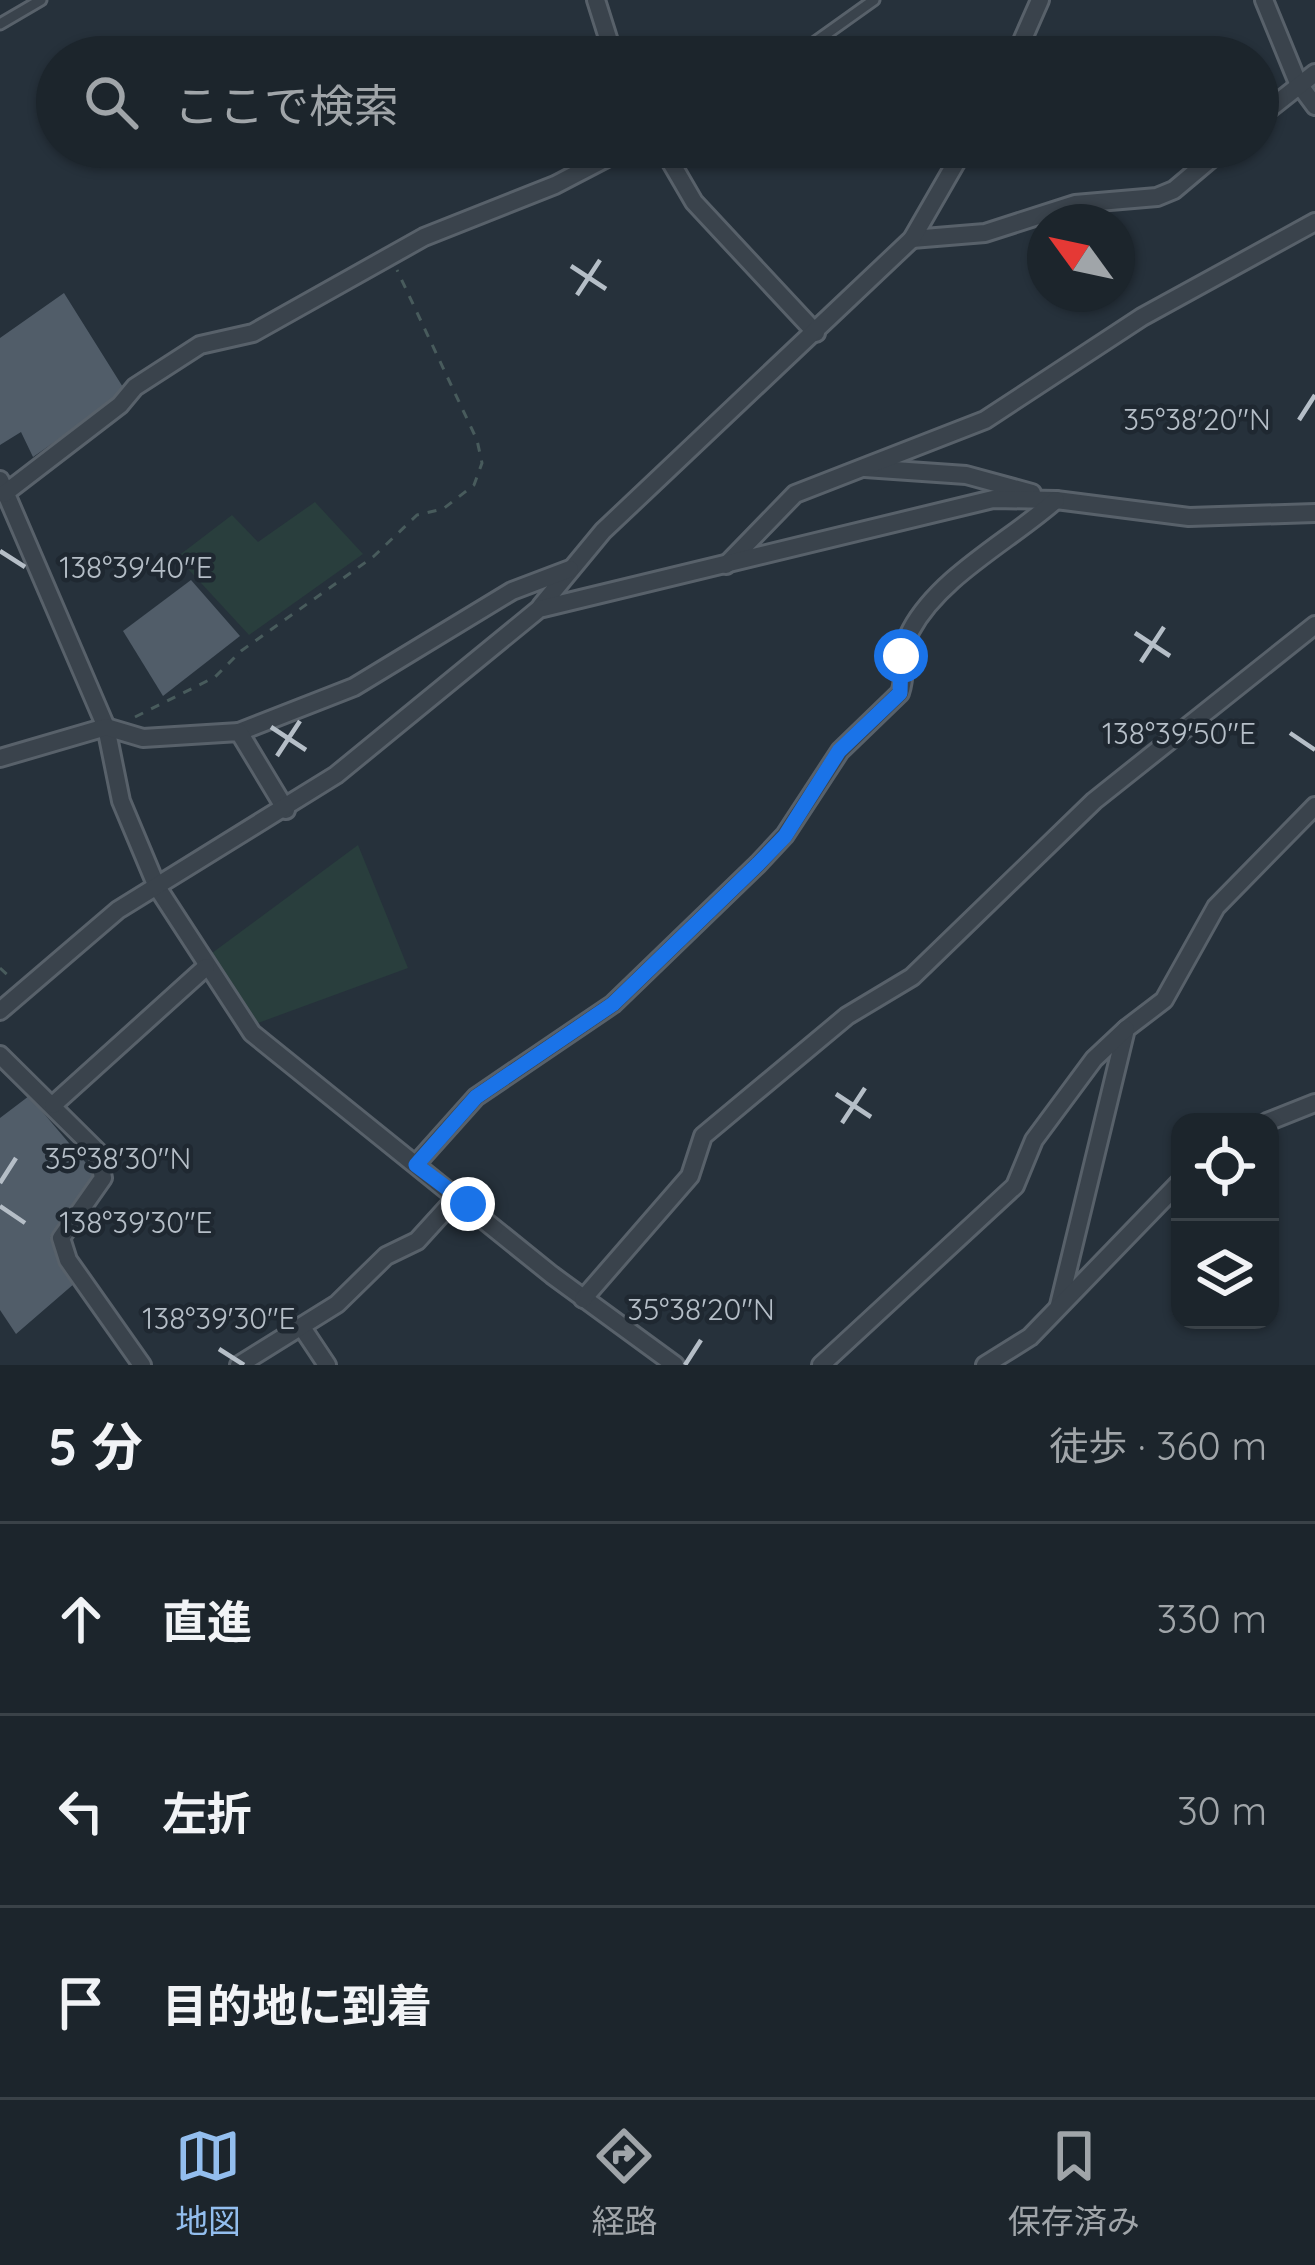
<!DOCTYPE html>
<html lang="ja">
<head>
<meta charset="utf-8">
<style>
	:root { --surface:#1c252c; --page:#293138; --text:#f1f3f6; --muted:#a0a5a9; --line:#3a4248; --accent:#93beee }
	body { margin:0; font-family:Quicksand,"Noto Sans JP",sans-serif; background:var(--page); color:var(--text) }
	.controls { position:absolute; right:36px; bottom:36px; display:grid; overflow:hidden; border-radius:24px; box-shadow:0 3px 9px #0004 }
	.controls button { width:108px; height:108px; display:grid; place-items:center; padding:0; border:0; border-bottom:3px solid var(--line); background:var(--surface); color:var(--text); font:60px sans-serif }
	.compass { position:absolute; left:1027px; top:204px; width:108px; height:108px; border-radius:50%; background:var(--surface); box-shadow:0 3px 9px #0004; rotate:303deg }
	.stop { position:absolute; width:36px; height:36px; margin:-27px; border:9px solid #1a73e8; border-radius:50%; background:#fff }
	.stop.end { background:#1a73e8; border-color:#fff; box-shadow:0 3px 12px #0008 }
	.list { margin:0; padding:0; list-style:none }
	h2 { display:flex; justify-content:space-between; align-items:center; height:156px; margin:0; padding:0 48px; font-size:51px }
	h2 small { font-size:39px; font-weight:400; color:var(--muted) }
	.list li { display:grid; grid-template-columns:78px 1fr auto; gap:36px; align-items:center; box-sizing:border-box; height:192px; padding:0 48px; border-top:3px solid var(--line) }
	.list b { display:block; font-size:45px; white-space:nowrap }
	.list em { font-size:39px; font-style:normal; color:var(--muted) }
	.icon { flex:none; width:66px; height:66px; fill:none; stroke:currentColor; stroke-width:2; stroke-linecap:round; stroke-linejoin:round }
	.map { position:relative; flex:none; width:1315px; height:1365px; overflow:hidden }
	.search { position:absolute; background:var(--surface); box-shadow:0 3px 9px #0004; left:36px; right:36px; top:36px; height:132px; display:flex; align-items:center; gap:30px; box-sizing:border-box; padding:0 42px; border-radius:66px; color:var(--muted); font-size:45px }
	.sheet { height:732px; background:var(--surface) }
	nav { display:flex; justify-content:space-around; align-items:center; box-sizing:border-box; height:168px; border-top:3px solid var(--line); background:var(--surface); font-size:33px; color:var(--muted) }
	nav a { display:grid; justify-items:center; gap:6px }
	nav .on { color:var(--accent) }
	.map>svg:first-child { display:block }
	.green { fill:#293e3d }
	.building { fill:#515d69 }
	.lines { fill:none; stroke-linecap:round; stroke-linejoin:round }
	.lane-casing { stroke:#58616a; stroke-width:15 }
	.street-casing { stroke:#58616a; stroke-width:22 }
	.path { stroke:#485b5c; stroke-width:3; stroke-dasharray:9 9; stroke-linecap:butt }
	.lane { stroke:#3a434c; stroke-width:9 }
	.street { stroke:#3a434c; stroke-width:16 }
	.route { stroke:#1a73e8; stroke-width:15 }
	.ticks { fill:none; stroke:#b5bec7; stroke-width:4.5 }
	.ticks-label { font-size:30px; text-anchor:middle; fill:#b5bec7; stroke:#1f2831; stroke-width:9; stroke-linejoin:round; paint-order:stroke }
</style>
</head>
<body>
<div class="map">
<svg width="1315" height="1365" viewBox="0 0 1315 1365">
	<rect width="100%" height="100%" fill="#26313b"/>
	<g class="green">
		<polygon points="315,502 363,554 249,635 177,557 232,515 258,542"/>
		<polygon points="358,845 408,968 258,1023 208,956"/>
	</g>
	<g class="building">
		<polygon points="64,293 126,392 33,457 21,432 0,445 0,338"/>
		<polygon points="191,580 240,636 163,696 123,631"/>
		<polygon points="29,1096 97,1176 50,1237 75,1283 16,1334 0,1310 0,1118"/>
	</g>
	<g class="lines">
		<defs>
			<g id="lane">
				<polyline points="0,24 41,0"/>
				<polyline points="794,57 874,0"/>
			</g>
			<g id="street">
				<polyline points="596,0 614,57"/>
				<polyline points="1264,0 1298,83 1315,106"/>
				<polyline points="1015,57 1040,0"/>
				<polyline points="1258,118 1315,73"/>
				<polyline points="662,147 694,202 816,333"/>
				<polyline points="912,239 985,233 1075,204 1157,197 1174,190 1225,147"/>
				<polyline points="865,468 966,475 1032,493"/>
				<polyline points="0,480 106,727 121,801 157,887 252,1033 552,1275 675,1365"/>
				<polyline points="4,494 120,405 135,387 200,345 253,333 424,237 555,185 628,147"/>
				<polyline points="726,565 795,494 985,420 1142,317 1315,222"/>
				<polyline points="541,606 603,531 912,239 965,147"/>
				<polyline points="239,732 354,687 512,591 570,569"/>
				<polyline points="0,758 106,727 143,738 239,732 286,810"/>
				<polyline points="0,1011 118,910 336,775 539,609 993,499 1056,500 1189,517 1315,513"/>
				<polyline points="0,1055 98,1152 103,1178 61,1238 68,1260 142,1365"/>
				<polyline points="53,1105 206,967"/>
				<polyline points="1267,1122 1315,1103"/>
				<path d="M416,1164L476,1097L613,1004L758,864L785,835L840,751L900,693C908,671 899,652 911,630C940,576 1011,540 1056,500"/>
				<polyline points="583,1299 690,1176 703,1136 847,1016 912,977 1094,801 1315,625"/>
				<polyline points="1059,1305 1126,1029 1164,1000 1216,907 1315,806"/>
				<polyline points="303,1329 327,1365"/>
				<polyline points="239,1365 337,1304 386,1256 417,1241 457,1197"/>
				<polyline points="821,1365 1015,1186 1034,1140 1094,1059 1126,1029"/>
				<polyline points="985,1365 1030,1337 1180,1182"/>
			</g>
		</defs>
		<use href="#lane" class="lane-casing"/>
		<use href="#street" class="street-casing"/>
		<g class="path">
			<polyline points="135,717 215,677 241,651 373,557 417,515 443,509 474,485 482,463 477,440 397,270"/>
			<polyline points="0,968 12,979"/>
		</g>
		<use href="#lane" class="lane"/>
		<use href="#street" class="street"/>
	</g>
	<g class="lines">
		<polyline class="route" points="468,1204 416,1165 476,1097 613,1004 758,864 785,836 839,751 900,693 901,656"/>
	</g>
	<path class="ticks" d="M571,266L606,289M577,295L600,260M1299,420L1315,395M0,551L25,567M1135,633L1170,656M1141,662L1164,627M271,727L306,750M1290,733L1315,750M277,756L300,721M836,1094L871,1117M842,1123L865,1088M0,1183L16,1158M0,1206L25,1223M219,1349L244,1365M685,1365L701,1340"/>
	<g class="ticks-label">
		<text x="1197" y="430">35°38'20"N</text>
		<text x="136" y="578">138°39'40"E</text>
		<text x="1179" y="744">138°39'50"E</text>
		<text x="118" y="1169">35°38'30"N</text>
		<text x="136" y="1233">138°39'30"E</text>
		<text x="701" y="1320">35°38'20"N</text>
		<text x="219" y="1329">138°39'30"E</text>
	</g>
</svg>
<div class="controls">
<button><svg class="icon" aria-label="locate" viewBox="0 0 24 24"><circle cx="12" cy="12" r="6"/><path d="M12 2v4M12 18v4M2 12h4M18 12h4"/></svg></button>
<button><svg class="icon" aria-label="layers" viewBox="0 0 24 24"><path d="M12 4l9 5-9 5-9-5zM3 14l9 5 9-5"/></svg></button>
</div>
<svg class="compass" viewBox="-18 -18 36 36"><path d="M0-13l5 13h-10z" fill="#e53935"/><path d="M0 13l5-13h-10z" fill="#a0a5a9"/></svg>
<div class="stop" style="left:901px;top:656px"></div>
<div class="stop end" style="left:468px;top:1204px"></div>
<div class="search"><svg class="icon" aria-label="search" viewBox="0 0 24 24"><circle cx="10" cy="10" r="6"/><path d="M15 15l6 6"/></svg>ここで検索</div>
</div>
<section class="sheet">
<h2>5 分<small>徒歩 · 360 m</small></h2>
<ul class="list">
<li><svg class="icon" aria-label="ahead" viewBox="0 0 24 24"><path d="M12 20V5M6 11l6-6 6 6"/></svg><div><b>直進</b></div><em>330 m</em></li>
<li><svg class="icon" aria-label="left" viewBox="0 0 24 24"><path d="M17 20v-9H6M10 6l-5 5 5 5"/></svg><div><b>左折</b></div><em>30 m</em></li>
<li><svg class="icon" aria-label="arrive" viewBox="0 0 24 24"><path d="M6 21V4h12l-3 4 3 4H6"/></svg><div><b>目的地に到着</b></div></li>
</ul>
</section>
<nav>
<a class="on"><svg class="icon" aria-label="map" viewBox="0 0 24 24"><path d="M3 6l6-2 6 2 6-2v14l-6 2-6-2-6 2zM9 4v14M15 6v14"/></svg>地図</a>
<a><svg class="icon" aria-label="directions" viewBox="0 0 24 24"><path d="M12 3l9 9-9 9-9-9zM9 14v-3h6M13 9l2 2-2 2"/></svg>経路</a>
<a><svg class="icon" aria-label="saved" viewBox="0 0 24 24"><path d="M7 4h10v16l-5-4-5 4z"/></svg>保存済み</a>
</nav>
</body>
</html>
